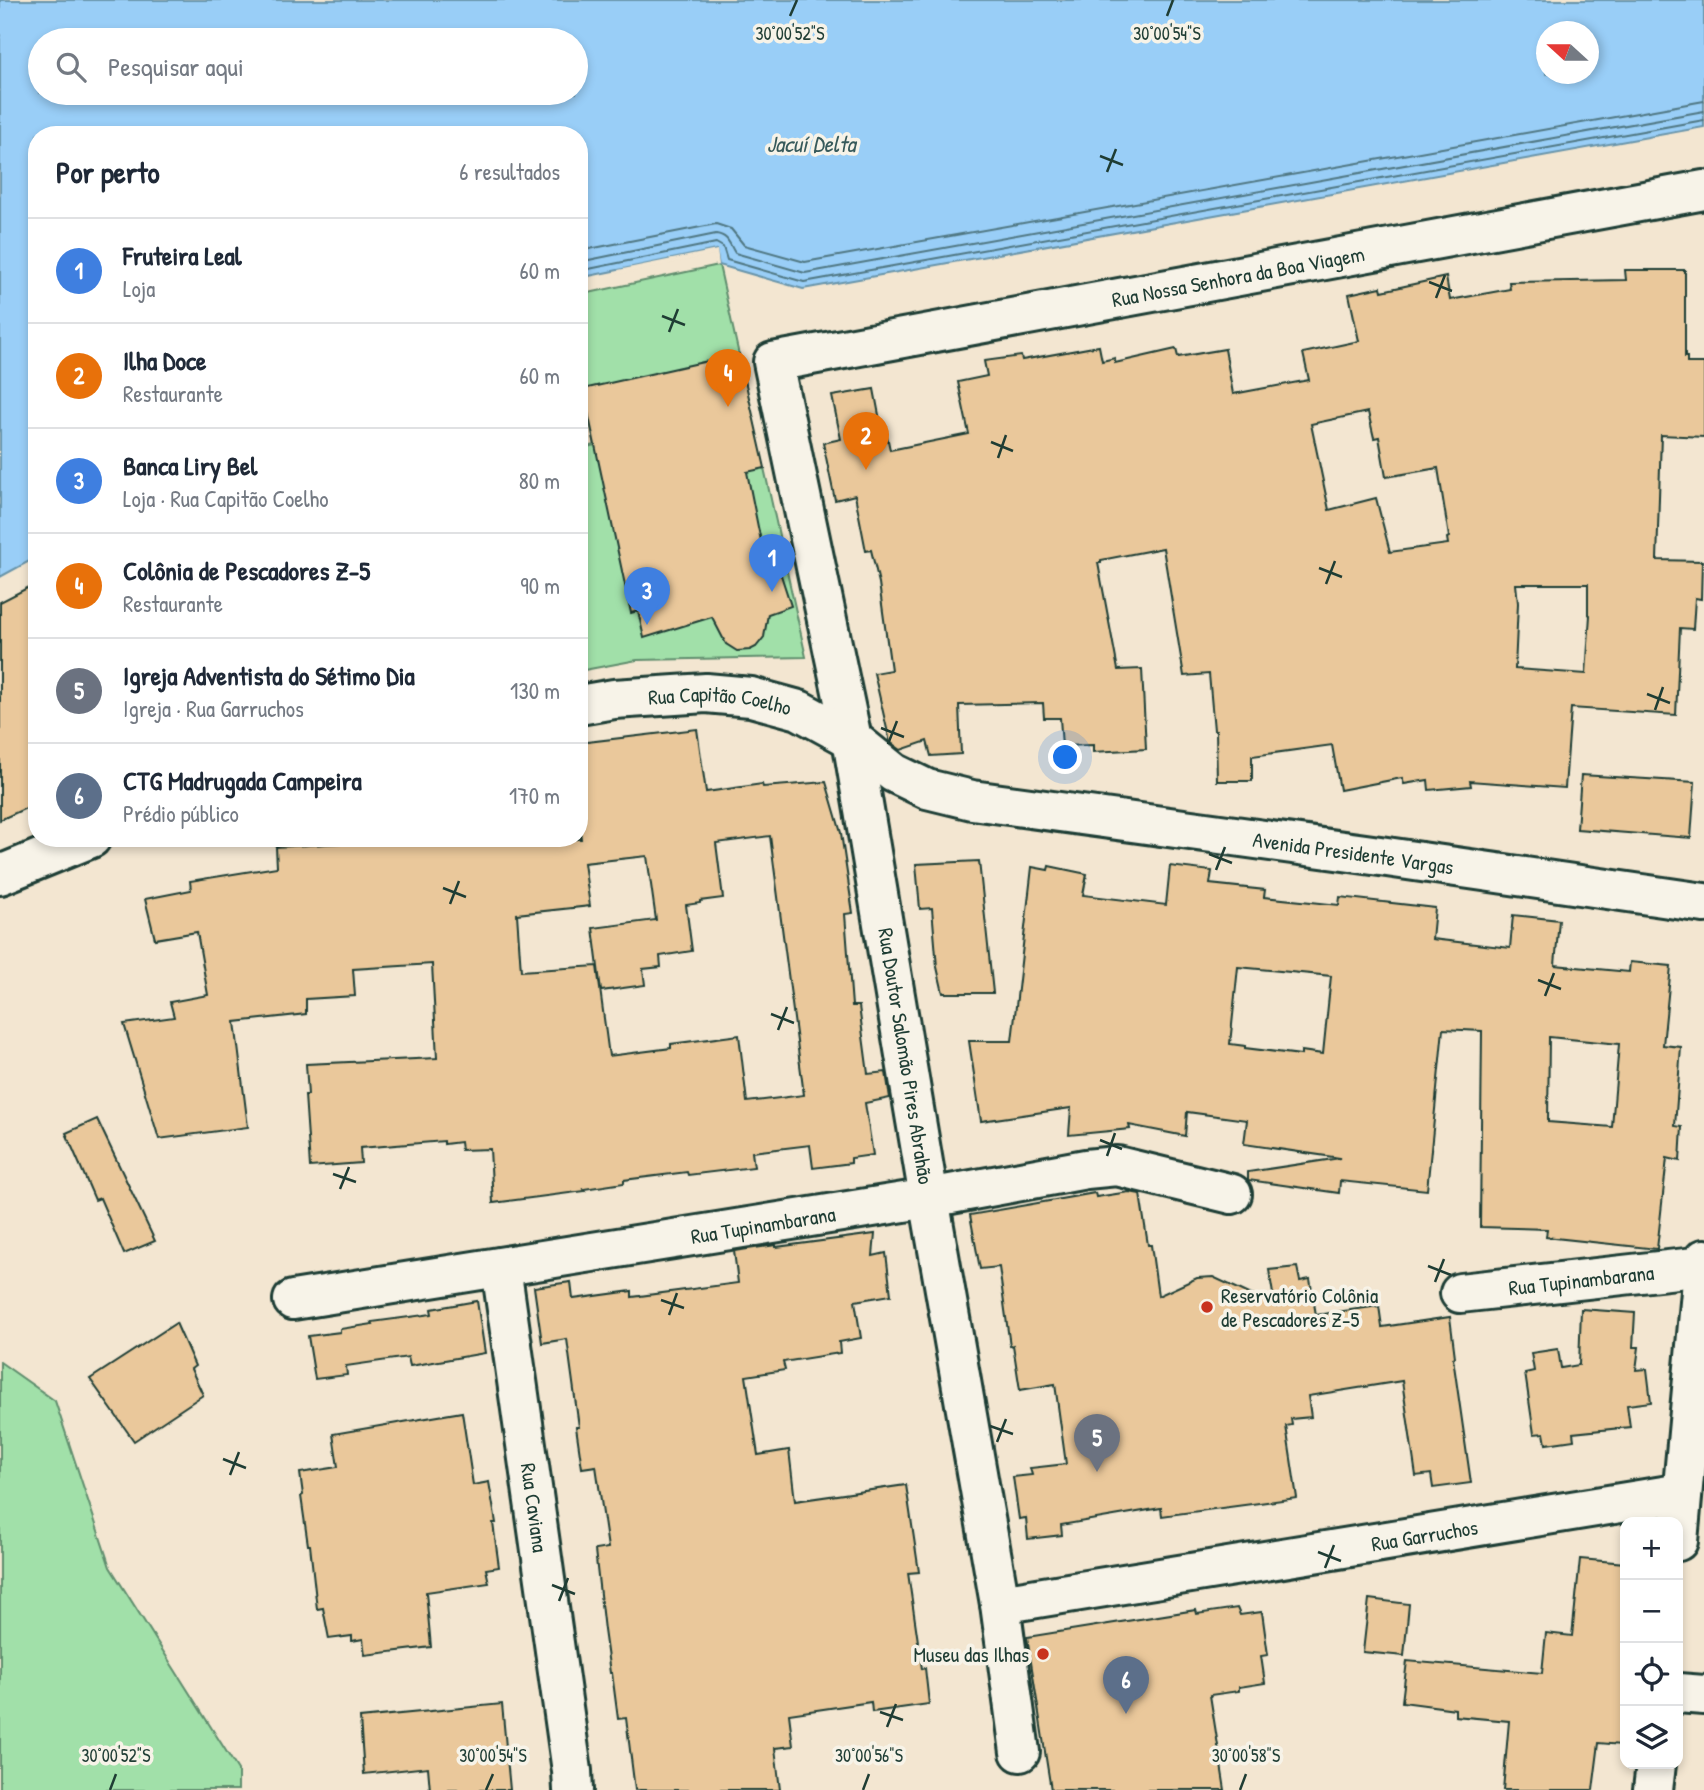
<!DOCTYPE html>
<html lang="pt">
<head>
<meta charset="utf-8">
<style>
	:root { --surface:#fff; --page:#f6f6f7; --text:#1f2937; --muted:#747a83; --line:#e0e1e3; --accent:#b45309 }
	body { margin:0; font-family:"Patrick Hand",sans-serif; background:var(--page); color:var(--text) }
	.controls { position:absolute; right:21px; bottom:21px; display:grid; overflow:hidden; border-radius:14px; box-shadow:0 4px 10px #0003 }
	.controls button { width:63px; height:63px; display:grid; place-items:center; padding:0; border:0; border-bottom:2px solid var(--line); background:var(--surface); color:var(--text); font:35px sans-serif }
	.compass { position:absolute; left:1536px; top:21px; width:63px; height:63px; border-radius:50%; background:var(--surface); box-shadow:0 4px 10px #0003; rotate:291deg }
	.you { position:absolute; left:1066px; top:758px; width:24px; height:24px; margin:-18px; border:5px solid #fff; border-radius:50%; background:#1a73e8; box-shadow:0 0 0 10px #1a73e833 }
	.badge { display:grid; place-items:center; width:46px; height:46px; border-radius:50%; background:var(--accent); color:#fff; font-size:23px; font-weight:700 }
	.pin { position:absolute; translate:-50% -58px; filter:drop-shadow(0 2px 4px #0008) }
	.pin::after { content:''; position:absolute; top:37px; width:24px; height:21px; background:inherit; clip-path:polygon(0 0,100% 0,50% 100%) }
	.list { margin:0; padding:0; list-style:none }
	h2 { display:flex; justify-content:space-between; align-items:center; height:91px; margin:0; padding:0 28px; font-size:30px }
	h2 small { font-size:23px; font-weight:400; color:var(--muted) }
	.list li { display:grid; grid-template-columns:46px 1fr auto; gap:21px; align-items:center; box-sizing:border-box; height:105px; padding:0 28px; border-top:2px solid var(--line) }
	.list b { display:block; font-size:26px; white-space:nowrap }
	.list p { margin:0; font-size:23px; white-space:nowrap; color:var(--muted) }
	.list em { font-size:23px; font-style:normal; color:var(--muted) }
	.icon { flex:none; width:38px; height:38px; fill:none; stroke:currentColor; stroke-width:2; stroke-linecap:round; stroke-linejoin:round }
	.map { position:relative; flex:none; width:1704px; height:1790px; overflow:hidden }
	.search { position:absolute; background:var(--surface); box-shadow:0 4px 10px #0003; left:28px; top:28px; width:560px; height:77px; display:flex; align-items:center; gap:18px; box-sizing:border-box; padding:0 24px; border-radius:38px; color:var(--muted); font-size:26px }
	.panel { position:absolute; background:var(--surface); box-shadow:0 4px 10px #0003; left:28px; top:126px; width:560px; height:721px; border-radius:28px }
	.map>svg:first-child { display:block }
	.built { fill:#f0ddc1 }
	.green { fill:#a1e0a9; stroke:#608e6e; stroke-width:2 }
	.water { fill:#99cef7; stroke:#6894a9; stroke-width:2; fill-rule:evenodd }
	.pier { fill:#f3e6d1 }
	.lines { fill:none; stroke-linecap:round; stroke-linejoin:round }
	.shore { stroke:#507782; stroke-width:2 }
	.building { fill:#eac89b; stroke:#1f3d34; stroke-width:2; fill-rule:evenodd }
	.street-casing { stroke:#1f3d34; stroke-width:44 }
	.secondary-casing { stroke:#1f3d34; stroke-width:44 }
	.street { stroke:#f7f3e8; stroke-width:38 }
	.secondary { stroke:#f7f3e8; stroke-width:38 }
	.ticks { fill:none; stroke:#1f3d34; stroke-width:2.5 }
	.poi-dot { fill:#c8321e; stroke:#f7f3e8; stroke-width:2.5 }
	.labels { text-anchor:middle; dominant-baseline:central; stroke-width:7; stroke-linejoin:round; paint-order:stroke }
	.street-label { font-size:21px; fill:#1f3d34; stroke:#f7f3e8 }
	.poi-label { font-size:21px; fill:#1f3d34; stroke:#f7f3e8; text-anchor:start }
	.water-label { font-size:23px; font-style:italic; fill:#375a5b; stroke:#f7f3e8 }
	.ticks-label { font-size:18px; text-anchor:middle; fill:#1f3d34; stroke:#f7f3e8; stroke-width:7; stroke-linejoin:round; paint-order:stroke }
</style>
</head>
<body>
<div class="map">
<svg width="1704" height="1790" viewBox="0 0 1704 1790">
	<rect width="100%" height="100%" fill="#f3e6d1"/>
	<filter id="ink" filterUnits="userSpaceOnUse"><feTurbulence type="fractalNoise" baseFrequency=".0143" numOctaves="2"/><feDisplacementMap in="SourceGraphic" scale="14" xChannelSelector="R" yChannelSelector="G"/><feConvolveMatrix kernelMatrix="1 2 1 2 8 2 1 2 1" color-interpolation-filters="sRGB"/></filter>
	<g filter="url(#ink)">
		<polygon class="built" points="579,371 595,446 579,449"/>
		<g class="green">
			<polygon points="719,265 806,657 637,660 579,671 579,449 595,445 579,371 579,295"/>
			<polygon points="0,1362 55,1401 110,1567 238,1770 238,1790 0,1790"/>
		</g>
		<path class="water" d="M0,0H1704V127L803,289L719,265L716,250L579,278V135H37V557L0,577ZM1546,32H1588V74H1546ZM40,40H576V93H40Z"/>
		<polygon class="pier" points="717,250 719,265 716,266 714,254 619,274 618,270"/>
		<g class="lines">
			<g class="shore">
				<polyline points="579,251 716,224 731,229 744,245 805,262 1704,101"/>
				<path d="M579,262L716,234C729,236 729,244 735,253L805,273L1704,111"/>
				<polyline points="579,271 716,243 723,247 727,260 804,282 1704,120"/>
			</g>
		</g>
		<g class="building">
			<path d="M1625,270H1685V357H1687V363H1704V437L1661,435L1657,560L1702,561L1701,599L1695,598L1693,629L1680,628L1676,715L1571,708L1565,788L1470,781L1471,786L1429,790L1428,780L1404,784L1402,778L1340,790L1332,745L1252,756V781H1217L1216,730H1214L1209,674L1184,676L1163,548L1101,560V563H1098L1118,670L1142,669L1146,749L1093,752V745L1062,746L1060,718H1044L1043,703L959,705L961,754L931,756L927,741L901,750L890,742L874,673L891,670L879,583L871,550L866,551L855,495L835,500L823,443L841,439L832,396L874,389L882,431H886L890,450L969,434L958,382L987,376L984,361L1021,356L1022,360L1099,346L1102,361L1115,358V363L1176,349L1178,357L1225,349L1233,394L1309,380L1303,353L1359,341L1349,294L1381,287L1382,291L1446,277L1450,300L1510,289L1509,282L1626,280ZM1368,412L1374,438L1379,437L1386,477L1438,468L1449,537L1447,538L1448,544L1390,552L1376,498L1329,510L1311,424ZM1516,584H1588V614L1590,615L1586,674L1515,669L1518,603Z"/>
			<polygon points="739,354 765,468 747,472 758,527 768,573 779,569 791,606 768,614 764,637 756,647 750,650 737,651 726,644 712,617 644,638 638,611 631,613 583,389"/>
			<polygon points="37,583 37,803 0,820 0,602"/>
			<path d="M697,729L706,792L762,784L763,787L826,782L841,833L853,913L845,914L852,1006H859L868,1074L886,1072L890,1098L865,1103L873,1155L851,1158V1163L813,1168L810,1145L752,1152L754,1167L688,1175L687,1172L624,1180V1183L584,1189L585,1191L493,1203L490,1149L461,1150L460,1142L444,1144V1141L360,1148L361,1163L310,1167L305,1095H308L306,1064L437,1058L432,964L353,969L355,996L306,999V1014L235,1022L248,1127L159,1139L124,1024L174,1017L170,1002L208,995L197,932L155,939L145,899L191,890L190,881L277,867L276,847L358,842V838L581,839L579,820V743ZM770,836L804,1095L747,1102L739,1035L671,1044V1048L609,1056L597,966L521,971L517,914L590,906L584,863L647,856L656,920L593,928L601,991L645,985L643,969L661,967L660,956L692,951L686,905L700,903V901L723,898L716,843Z"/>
			<polygon points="1581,775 1695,782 1691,838 1577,829"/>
			<polygon points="979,861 993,993 943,993 937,967 932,908 920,909 916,864"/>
			<path d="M1049,866L1087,874L1083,895L1166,905L1170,866L1212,871L1210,884L1265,890L1264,897L1339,905L1340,897L1435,908L1432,939L1510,948L1513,915L1559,920L1555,965L1629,972L1630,962L1671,966L1663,1045L1681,1047L1675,1126L1682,1127L1680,1161L1667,1158L1657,1249L1546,1237L1547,1229L1480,1227L1482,1031L1443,1029L1427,1190L1340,1181L1339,1193L1248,1180V1172L1340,1158L1244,1144L1247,1120L1187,1112L1185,1136L1129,1125L1130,1129L1069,1135L1071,1108L981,1121L969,1041H1012L1032,867L1048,870ZM1238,967L1331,976L1323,1054L1301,1051V1055L1245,1048V1046L1230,1044ZM1549,1037L1619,1044L1612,1127L1548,1122Z"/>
			<polygon points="97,1119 155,1241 124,1254 100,1198 95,1200 66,1133"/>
			<polygon points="1129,1192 1140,1194 1148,1245 1151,1245 1158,1296 1197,1278 1213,1277 1275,1306 1269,1270 1297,1267 1300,1281 1310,1279 1316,1315 1379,1306 1382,1327 1450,1317 1455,1357 1453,1358 1471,1483 1433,1488 1431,1474 1416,1476 1402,1381 1308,1396 1311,1417 1291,1419 1292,1425 1286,1426 1297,1498 1162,1516 1161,1508 1061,1525 1062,1535 1028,1539 1026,1518 1019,1519 1013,1477 1032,1475 1030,1468 1066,1464 1055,1384 1020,1390 1013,1345 1010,1346 999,1267 980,1269 970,1215 1095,1193 1096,1197"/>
			<polygon points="875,1234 873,1256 886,1253 891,1295 855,1301 861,1338 839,1342 840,1353 783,1362 785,1370 746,1376 758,1455 789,1450 795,1501 906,1485 919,1572 908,1573 922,1669 925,1668 929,1704 872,1712 871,1702 789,1714 793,1746 775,1748 780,1790 635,1790 626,1718 618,1719 612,1673 610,1673 604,1630 595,1550 608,1548 596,1466 582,1468 576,1427 579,1427 567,1339 542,1343 534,1287 571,1282 573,1299 632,1291 632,1297 738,1283 734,1251 776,1245 776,1247"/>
			<polygon points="477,1301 485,1353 410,1366 408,1357 346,1366 347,1375 315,1379 308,1336 340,1332 340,1329 373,1324 372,1322 432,1314 431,1309"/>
			<polygon points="1581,1309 1635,1313 1633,1347 1639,1347 1636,1370 1647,1369 1651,1402 1627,1405 1630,1427 1573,1433 1574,1440 1546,1444 1544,1433 1534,1434 1525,1373 1534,1371 1531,1353 1558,1349 1561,1368 1579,1365"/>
			<polygon points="176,1323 195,1366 191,1369 203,1395 134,1441 90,1379"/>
			<polygon points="462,1412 473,1485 489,1482 496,1523 493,1523 499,1567 486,1569 489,1583 426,1592 431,1647 365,1655 363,1639 352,1641 352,1636 329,1639 323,1608 317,1609 310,1545 308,1545 301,1496 303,1495 300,1473 338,1467 333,1434"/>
			<polygon points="1580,1559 1625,1563 1625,1701 1621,1745 1599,1743 1593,1790 1503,1790 1509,1721 1455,1716 1455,1709 1402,1702 1407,1661 1542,1673 1546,1633 1572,1636"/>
			<polygon points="1369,1599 1409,1604 1404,1656 1363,1652"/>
			<polygon points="1237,1608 1240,1615 1262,1612 1268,1655 1261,1656 1265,1683 1239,1687 1239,1691 1210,1695 1225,1790 1051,1790 1027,1637 1196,1610 1197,1614"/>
			<polygon points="502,1704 510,1790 430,1790 428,1767 364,1774 360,1718"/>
		</g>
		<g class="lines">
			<defs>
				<g id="street">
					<path id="s1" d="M501,1267L572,1771L573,1790"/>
					<path id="s2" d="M1460,1293L1704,1266"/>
					<path id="s3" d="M293,1300L929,1198L1086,1169L1117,1166L1232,1194"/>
					<polyline points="1678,1541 1704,1259"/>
					<path id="s4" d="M1000,1604L1682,1493"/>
					<polyline points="1678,1693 1704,1695"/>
					<path id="s5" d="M1020,1752L1000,1604L929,1198L852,739L773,362L1704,190"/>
					<polyline points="1653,1790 1656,1764"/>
				</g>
				<g id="secondary">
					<path id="s6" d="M579,705L614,699L706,693L751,697L799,710L852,739L894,773L927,789L972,800L1380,856L1704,903"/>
					<polyline points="0,875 91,838"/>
				</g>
			</defs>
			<use href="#street" class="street-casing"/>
			<use href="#secondary" class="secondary-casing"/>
			<use href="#street" class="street"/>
			<use href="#secondary" class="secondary"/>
		</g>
	</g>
	<path class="ticks" d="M790,16L797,0M1167,16L1173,0M1100,156L1123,165M1107,172L1116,149M1429,282L1452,291M1436,298L1445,275M662,316L685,325M669,332L678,309M991,442L1013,451M998,458L1006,435M1319,568L1342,577M1326,584L1335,561M1647,694L1670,703M1655,710L1663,687M881,728L904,737M888,744L897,721M1209,854L1232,863M1216,870L1225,847M443,888L466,897M450,904L459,881M1538,980L1561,989M1545,996L1554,973M771,1014L794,1023M778,1030L787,1007M1100,1140L1122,1149M1107,1156L1115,1133M333,1174L356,1182M340,1189L349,1167M1428,1266L1451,1275M1435,1282L1444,1259M661,1300L684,1308M669,1315L677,1293M990,1426L1013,1434M997,1442L1006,1419M223,1459L246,1468M230,1475L239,1452M1318,1552L1341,1561M1325,1568L1334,1545M552,1585L575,1594M559,1601L568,1578M880,1712L903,1720M887,1727L896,1704M110,1790L116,1774M486,1790L493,1774M863,1790L869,1774M1240,1790L1246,1774"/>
	<g class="poi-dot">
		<circle cx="1207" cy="1307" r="7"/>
		<circle cx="1043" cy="1654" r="7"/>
	</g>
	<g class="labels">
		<g class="street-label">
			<text stroke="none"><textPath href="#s5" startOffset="1885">Rua Nossa Senhora da Boa Viagem</textPath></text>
			<text stroke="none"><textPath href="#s6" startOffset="142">Rua Capitão Coelho</textPath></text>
			<text stroke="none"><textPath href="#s6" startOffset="805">Avenida Presidente Vargas</textPath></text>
			<text transform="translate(906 1056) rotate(81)">Rua Doutor Salomão Pires Abrahão</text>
			<text stroke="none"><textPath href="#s3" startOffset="476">Rua Tupinambarana</textPath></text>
			<text stroke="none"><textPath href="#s2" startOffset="122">Rua Tupinambarana</textPath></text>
			<text stroke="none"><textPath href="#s1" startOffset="243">Rua Caviana</textPath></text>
			<text stroke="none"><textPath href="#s4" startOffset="430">Rua Garruchos</textPath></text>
		</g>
		<g class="poi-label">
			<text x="1221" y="1295">Reservatório Colônia<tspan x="1221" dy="24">de Pescadores Z-5</tspan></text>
			<text x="1029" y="1654" text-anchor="end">Museu das Ilhas</text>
		</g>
		<g class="water-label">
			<text x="811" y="143">Jacuí Delta</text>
		</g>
	</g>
	<g class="ticks-label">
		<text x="790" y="40">30°00'52"S</text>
		<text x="1167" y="40">30°00'54"S</text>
		<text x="116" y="1762">30°00'52"S</text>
		<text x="493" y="1762">30°00'54"S</text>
		<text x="869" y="1762">30°00'56"S</text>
		<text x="1246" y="1762">30°00'58"S</text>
	</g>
</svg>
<div class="controls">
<button>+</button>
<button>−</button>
<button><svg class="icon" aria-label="locate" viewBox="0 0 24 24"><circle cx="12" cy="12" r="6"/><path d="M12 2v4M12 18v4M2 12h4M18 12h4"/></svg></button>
<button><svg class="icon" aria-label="layers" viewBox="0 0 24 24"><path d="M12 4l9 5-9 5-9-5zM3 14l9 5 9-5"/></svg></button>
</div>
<svg class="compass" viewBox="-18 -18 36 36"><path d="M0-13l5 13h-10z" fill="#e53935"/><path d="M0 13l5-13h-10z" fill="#747a83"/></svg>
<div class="you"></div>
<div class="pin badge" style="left:772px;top:592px;background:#3f7fe0">1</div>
<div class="pin badge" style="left:866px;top:470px;background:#e8710a">2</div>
<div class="pin badge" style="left:647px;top:625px;background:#3f7fe0">3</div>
<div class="pin badge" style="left:728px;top:407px;background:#e8710a">4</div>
<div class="pin badge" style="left:1097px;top:1472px;background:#6b7280">5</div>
<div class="pin badge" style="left:1126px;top:1714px;background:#5c6f8a">6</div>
<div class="search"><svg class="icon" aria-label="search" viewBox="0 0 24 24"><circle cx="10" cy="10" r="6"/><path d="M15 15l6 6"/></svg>Pesquisar aqui</div>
<section class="panel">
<h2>Por perto<small>6 resultados</small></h2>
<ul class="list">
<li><span class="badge" style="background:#3f7fe0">1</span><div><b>Fruteira Leal</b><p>Loja</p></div><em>60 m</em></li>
<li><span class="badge" style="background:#e8710a">2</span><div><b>Ilha Doce</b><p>Restaurante</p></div><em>60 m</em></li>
<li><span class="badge" style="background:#3f7fe0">3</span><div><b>Banca Liry Bel</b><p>Loja · Rua Capitão Coelho</p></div><em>80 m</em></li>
<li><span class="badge" style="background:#e8710a">4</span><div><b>Colônia de Pescadores Z-5</b><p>Restaurante</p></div><em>90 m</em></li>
<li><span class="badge" style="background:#6b7280">5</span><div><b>Igreja Adventista do Sétimo Dia</b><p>Igreja · Rua Garruchos</p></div><em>130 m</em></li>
<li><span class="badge" style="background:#5c6f8a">6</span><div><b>CTG Madrugada Campeira</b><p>Prédio público</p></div><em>170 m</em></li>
</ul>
</section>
</div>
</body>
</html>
